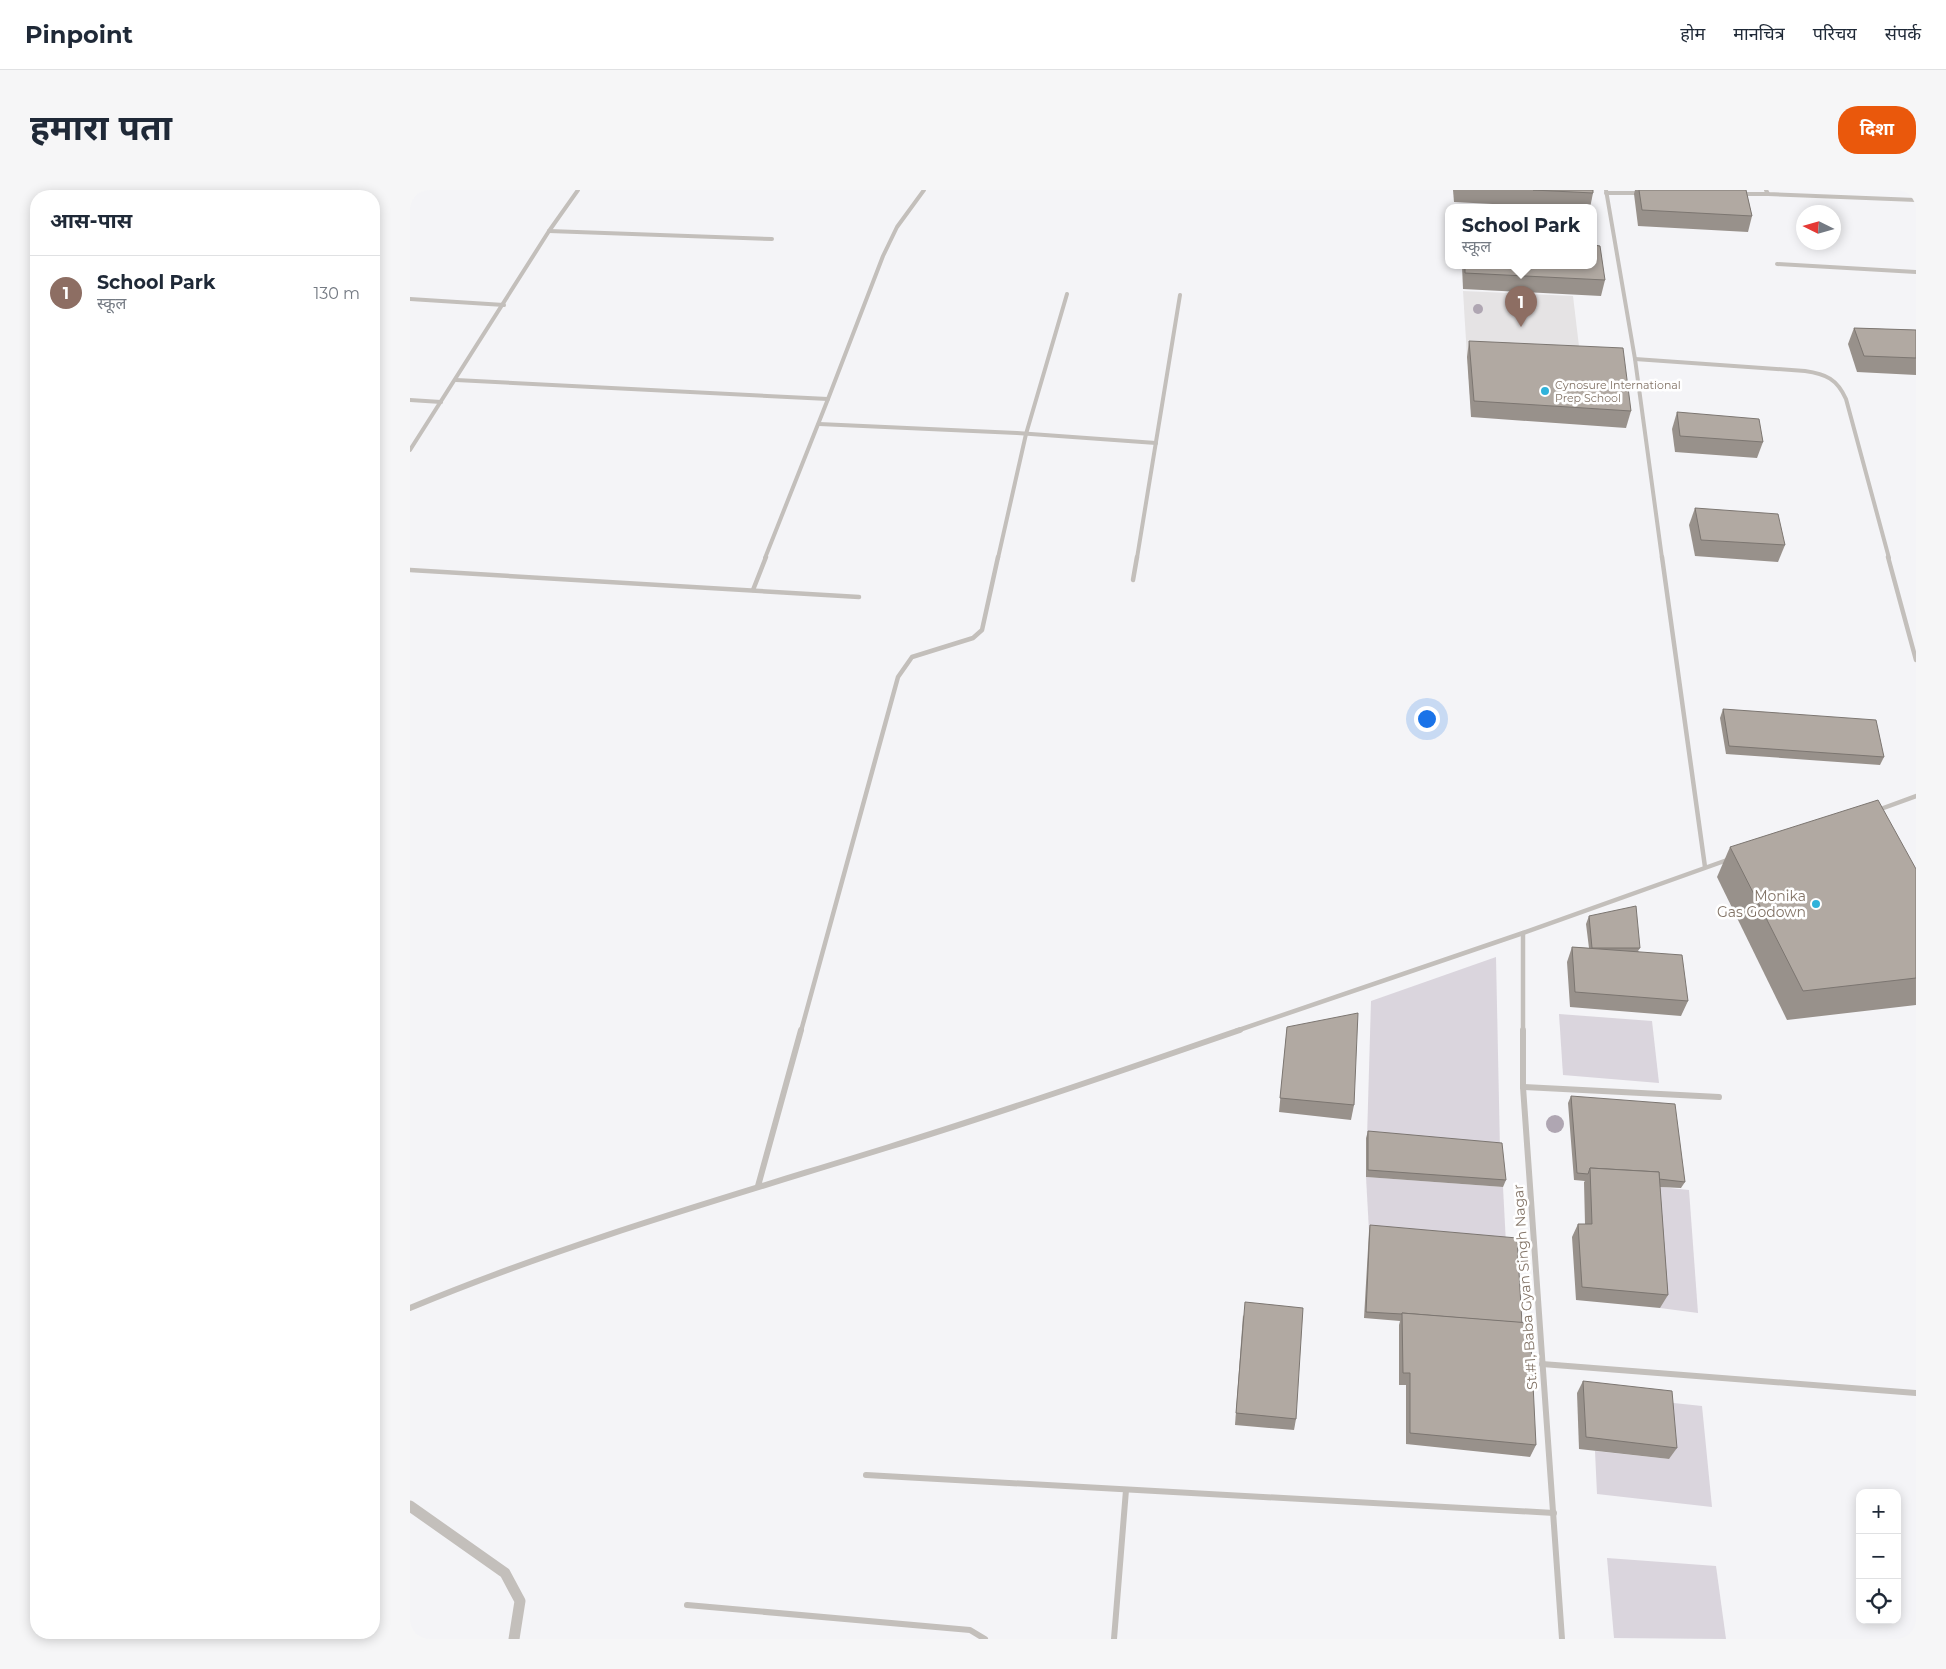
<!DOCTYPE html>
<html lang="hi">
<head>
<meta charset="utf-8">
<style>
	:root { --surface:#fff; --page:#f6f6f7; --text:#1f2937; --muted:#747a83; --line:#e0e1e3; --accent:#ea580c }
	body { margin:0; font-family:Montserrat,"Noto Sans Devanagari",sans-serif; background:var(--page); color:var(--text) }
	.controls { position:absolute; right:15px; bottom:15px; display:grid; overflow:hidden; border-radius:10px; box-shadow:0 2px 12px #0003 }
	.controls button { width:45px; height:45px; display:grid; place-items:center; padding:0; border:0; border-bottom:1px solid var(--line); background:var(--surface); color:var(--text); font:25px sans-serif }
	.compass { position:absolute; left:1386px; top:15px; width:45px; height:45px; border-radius:50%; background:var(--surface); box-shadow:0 2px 12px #0003; rotate:275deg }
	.you { position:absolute; left:1016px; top:528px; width:18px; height:18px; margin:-12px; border:4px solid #fff; border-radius:50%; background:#1a73e8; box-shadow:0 0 0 8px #1a73e833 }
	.badge { display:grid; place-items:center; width:32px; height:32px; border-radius:50%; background:var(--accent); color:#fff; font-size:16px; font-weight:700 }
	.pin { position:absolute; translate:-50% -41px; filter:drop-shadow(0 1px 2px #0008) }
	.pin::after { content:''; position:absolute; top:26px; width:18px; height:15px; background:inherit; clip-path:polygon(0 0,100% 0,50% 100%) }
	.popup { position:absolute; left:1035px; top:14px; width:152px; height:65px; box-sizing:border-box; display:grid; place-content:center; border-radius:10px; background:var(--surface); filter:drop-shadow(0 1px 4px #0005); font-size:16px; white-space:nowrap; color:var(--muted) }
	.popup b { font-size:19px; color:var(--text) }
	.popup::after { content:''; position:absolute; left:50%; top:100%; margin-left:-10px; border:10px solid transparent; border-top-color:var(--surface) }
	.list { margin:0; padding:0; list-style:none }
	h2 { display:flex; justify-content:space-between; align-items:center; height:65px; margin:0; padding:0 20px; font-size:21px }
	h2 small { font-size:16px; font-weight:400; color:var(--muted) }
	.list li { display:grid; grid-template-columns:32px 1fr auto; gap:15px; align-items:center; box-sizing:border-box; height:75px; padding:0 20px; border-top:1px solid var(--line) }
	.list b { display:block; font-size:19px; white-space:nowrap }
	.list p { margin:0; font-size:16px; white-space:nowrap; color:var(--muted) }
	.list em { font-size:16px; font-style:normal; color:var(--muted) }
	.icon { flex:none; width:28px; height:28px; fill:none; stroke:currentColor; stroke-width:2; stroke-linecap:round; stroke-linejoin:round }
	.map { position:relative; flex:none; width:1506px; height:1449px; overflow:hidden; border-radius:20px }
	header { display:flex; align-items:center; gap:30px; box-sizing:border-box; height:70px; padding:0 25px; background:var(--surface); border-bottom:1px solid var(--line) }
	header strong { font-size:24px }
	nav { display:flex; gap:28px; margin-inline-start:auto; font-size:18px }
	.intro { display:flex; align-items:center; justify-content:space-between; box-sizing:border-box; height:120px; padding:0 30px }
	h1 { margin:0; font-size:35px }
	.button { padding:12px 22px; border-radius:20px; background:var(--accent); color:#fff; font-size:18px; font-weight:700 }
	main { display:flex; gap:30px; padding:0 30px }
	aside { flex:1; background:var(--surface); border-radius:20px; box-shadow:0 2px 12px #0003 }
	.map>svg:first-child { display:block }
	.built { fill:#e5e3e4 }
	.green { fill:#dad5dd }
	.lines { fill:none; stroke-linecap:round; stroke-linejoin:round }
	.minor-far2 { stroke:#c3bfbb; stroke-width:4 }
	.minor-far1 { stroke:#c3bfbb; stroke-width:4.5 }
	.minor { stroke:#c3bfbb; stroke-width:6 }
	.tertiary { stroke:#c3bfbb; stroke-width:11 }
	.tree { fill:#afa6b2 }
	.wall { fill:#98918b }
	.building { fill:#b1a9a2; stroke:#7c7671 }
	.poi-dot { fill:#30b2da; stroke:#fff; stroke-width:2 }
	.labels { text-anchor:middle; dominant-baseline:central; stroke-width:5; stroke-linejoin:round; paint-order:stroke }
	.far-poi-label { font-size:11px; fill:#837467; stroke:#fff; text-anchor:start }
	.poi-label { font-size:14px; fill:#837467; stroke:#fff; text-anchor:end }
	.street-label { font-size:14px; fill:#837467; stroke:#fff }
</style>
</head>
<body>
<header>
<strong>Pinpoint</strong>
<nav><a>होम</a><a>मानचित्र</a><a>परिचय</a><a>संपर्क</a></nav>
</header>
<div class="intro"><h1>हमारा पता</h1><a class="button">दिशा</a></div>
<main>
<aside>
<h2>आस-पास<small></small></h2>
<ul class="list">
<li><span class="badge" style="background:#8d6e63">1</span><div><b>School Park</b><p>स्कूल</p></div><em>130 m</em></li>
</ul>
</aside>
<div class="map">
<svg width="1506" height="1449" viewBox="0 0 1506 1449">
	<rect width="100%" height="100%" fill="#f4f4f7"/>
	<polygon class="built" points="1053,101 1163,106 1171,173 1057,167"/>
	<g class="green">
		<polygon points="1086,767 1090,960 957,948 961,811"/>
		<polygon points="1149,824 1242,831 1249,893 1153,885"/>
		<polygon points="956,987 1093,997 1096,1054 959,1041"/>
		<polygon points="1242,996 1279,1000 1288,1123 1250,1118"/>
		<polygon points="1254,1212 1292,1216 1302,1317 1187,1304 1185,1261 1259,1269"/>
		<polygon points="1197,1368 1306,1376 1316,1449 1204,1448"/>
	</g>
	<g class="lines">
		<g class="minor-far2">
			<polyline points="1196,0 1225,169 1252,368"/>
			<polyline points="1356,0 1358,4 1506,10"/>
			<polyline points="1196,3 1230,3"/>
			<polyline points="1331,4 1358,4"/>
			<polyline points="139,41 362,49"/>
			<polyline points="1367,74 1506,82"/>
			<polyline points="0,109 94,115"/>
			<path d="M1225,169L1395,181C1416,184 1427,189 1436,209L1479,368"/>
			<polyline points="46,190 418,209 473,66 487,37 514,0"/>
			<polyline points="0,210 31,212"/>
			<polyline points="409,234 607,243 746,253"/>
			<polyline points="0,260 139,41 168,0"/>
			<polyline points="355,368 418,209"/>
			<polyline points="588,368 616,244 657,104"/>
			<polyline points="727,368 770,105"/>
		</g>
		<g class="minor-far1">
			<polyline points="1252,367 1295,677"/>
			<polyline points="1478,367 1506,470"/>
			<polyline points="0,380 449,407"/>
			<polyline points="723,390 727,367"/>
			<polyline points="343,400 356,367"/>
			<polyline points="1468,620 1506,606"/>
			<polyline points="1113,743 1113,841"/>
			<polyline points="391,841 488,487 502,467 563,448 572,440 588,367"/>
			<polyline points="826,841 1113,743 1320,669"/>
		</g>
		<g class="minor">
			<polyline points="1113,840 1113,897 1152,1449"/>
			<polyline points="1113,897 1309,907"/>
			<polyline points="348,996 391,840"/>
			<path d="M0,1118C156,1053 318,1007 479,957C597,921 713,880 830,840"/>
			<polyline points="1132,1174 1506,1203"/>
			<polyline points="456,1285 1144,1323"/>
			<polyline points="277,1415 560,1440 575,1449"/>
			<polyline points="704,1449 716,1300"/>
		</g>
		<polyline class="tertiary" points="0,1316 95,1383 110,1411 104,1449"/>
	</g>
	<g class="tree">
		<circle cx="1068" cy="119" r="5"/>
		<circle cx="1145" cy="934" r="9"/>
	</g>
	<g class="wall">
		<polygon points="1043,0 1183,0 1183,3 1180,18 1162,18 1044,12"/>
		<polygon points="1225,0 1336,0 1342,26 1338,42 1228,36 1224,4"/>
		<polygon points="1052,76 1184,76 1195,90 1191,106 1053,99"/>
		<polygon points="1444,138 1506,140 1506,185 1447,182 1438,154"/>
		<polygon points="1059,151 1221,221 1216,238 1061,227 1057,167"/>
		<polygon points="1267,222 1353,252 1347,268 1265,262 1262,239"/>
		<polygon points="1285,318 1375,355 1368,372 1285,366 1279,335"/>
		<polygon points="1313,519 1474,567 1470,575 1316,564 1310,528"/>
		<polygon points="1320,657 1506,679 1506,815 1377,830 1307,687"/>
		<polygon points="1179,726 1230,758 1228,761 1278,811 1271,826 1160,817 1157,772 1162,757 1179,758 1176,734"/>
		<polygon points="877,837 944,915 941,930 869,922"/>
		<polygon points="1161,906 1275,992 1271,998 1250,997 1258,1105 1250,1118 1166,1110 1162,1047 1168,1034 1175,1034 1174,992 1175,991 1164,990 1158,913"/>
		<polygon points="958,941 1096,990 1093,997 956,987 956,948"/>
		<polygon points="960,1035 1112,1133 1126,1255 1120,1267 996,1254 996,1195 989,1195 989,1135 990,1131 954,1128 959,1041"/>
		<polygon points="833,1125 886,1229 884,1240 825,1235"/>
		<polygon points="1173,1191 1267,1258 1259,1269 1169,1259 1167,1203"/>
	</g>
	<g class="building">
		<polygon points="1123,0 1183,0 1183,3"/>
		<polygon points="1229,0 1336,0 1342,26 1232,20"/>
		<polygon points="1184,55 1190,56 1195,90 1055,83 1055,76 1184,76"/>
		<polygon points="1444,138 1506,140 1506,168 1454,166"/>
		<polygon points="1059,151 1213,158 1221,221 1064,211"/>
		<polygon points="1267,222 1349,229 1353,252 1270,246"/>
		<polygon points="1285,318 1368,324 1375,355 1291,350"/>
		<polygon points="1313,519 1466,530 1474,567 1319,556"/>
		<polygon points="1468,610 1506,679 1506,788 1393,801 1320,657"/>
		<polygon points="1226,716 1230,758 1182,758 1179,726"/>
		<polygon points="1162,757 1272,765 1278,811 1165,802"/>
		<polygon points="948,823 944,915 870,908 877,837"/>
		<polygon points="1161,906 1265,914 1275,992 1249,989 1249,982 1180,978 1178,984 1167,983"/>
		<polygon points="958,941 1092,953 1096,990 958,980"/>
		<polygon points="1180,978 1249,982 1258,1105 1172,1097 1168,1034 1182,1034"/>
		<polygon points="960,1035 1107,1048 1112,1133 992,1123 992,1124 956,1122"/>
		<polygon points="835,1112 893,1118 886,1229 826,1223"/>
		<polygon points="992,1123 1120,1133 1126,1255 1000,1243 1000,1183 993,1183"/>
		<polygon points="1173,1191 1262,1201 1267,1258 1176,1247"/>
	</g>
	<g class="poi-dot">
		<circle cx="1135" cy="201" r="5"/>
		<circle cx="1406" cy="714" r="5"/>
	</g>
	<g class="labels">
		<g class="far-poi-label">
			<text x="1145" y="195">Cynosure International<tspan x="1145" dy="13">Prep School</tspan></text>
		</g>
		<g class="poi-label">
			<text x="1396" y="706">Monika<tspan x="1396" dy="16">Gas Godown</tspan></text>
		</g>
		<g class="street-label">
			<text transform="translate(1115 1097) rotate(-94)">St.#1, Baba Gyan Singh Nagar</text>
		</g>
	</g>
</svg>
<div class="controls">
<button>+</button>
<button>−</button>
<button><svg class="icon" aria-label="locate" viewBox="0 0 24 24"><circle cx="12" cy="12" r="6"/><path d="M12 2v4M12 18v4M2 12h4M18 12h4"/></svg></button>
</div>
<svg class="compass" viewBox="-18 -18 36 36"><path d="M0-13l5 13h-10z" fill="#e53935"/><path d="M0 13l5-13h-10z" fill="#747a83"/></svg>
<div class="you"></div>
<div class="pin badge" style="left:1111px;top:137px;background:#8d6e63">1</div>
<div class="popup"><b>School Park</b>स्कूल</div>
</div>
</main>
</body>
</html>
